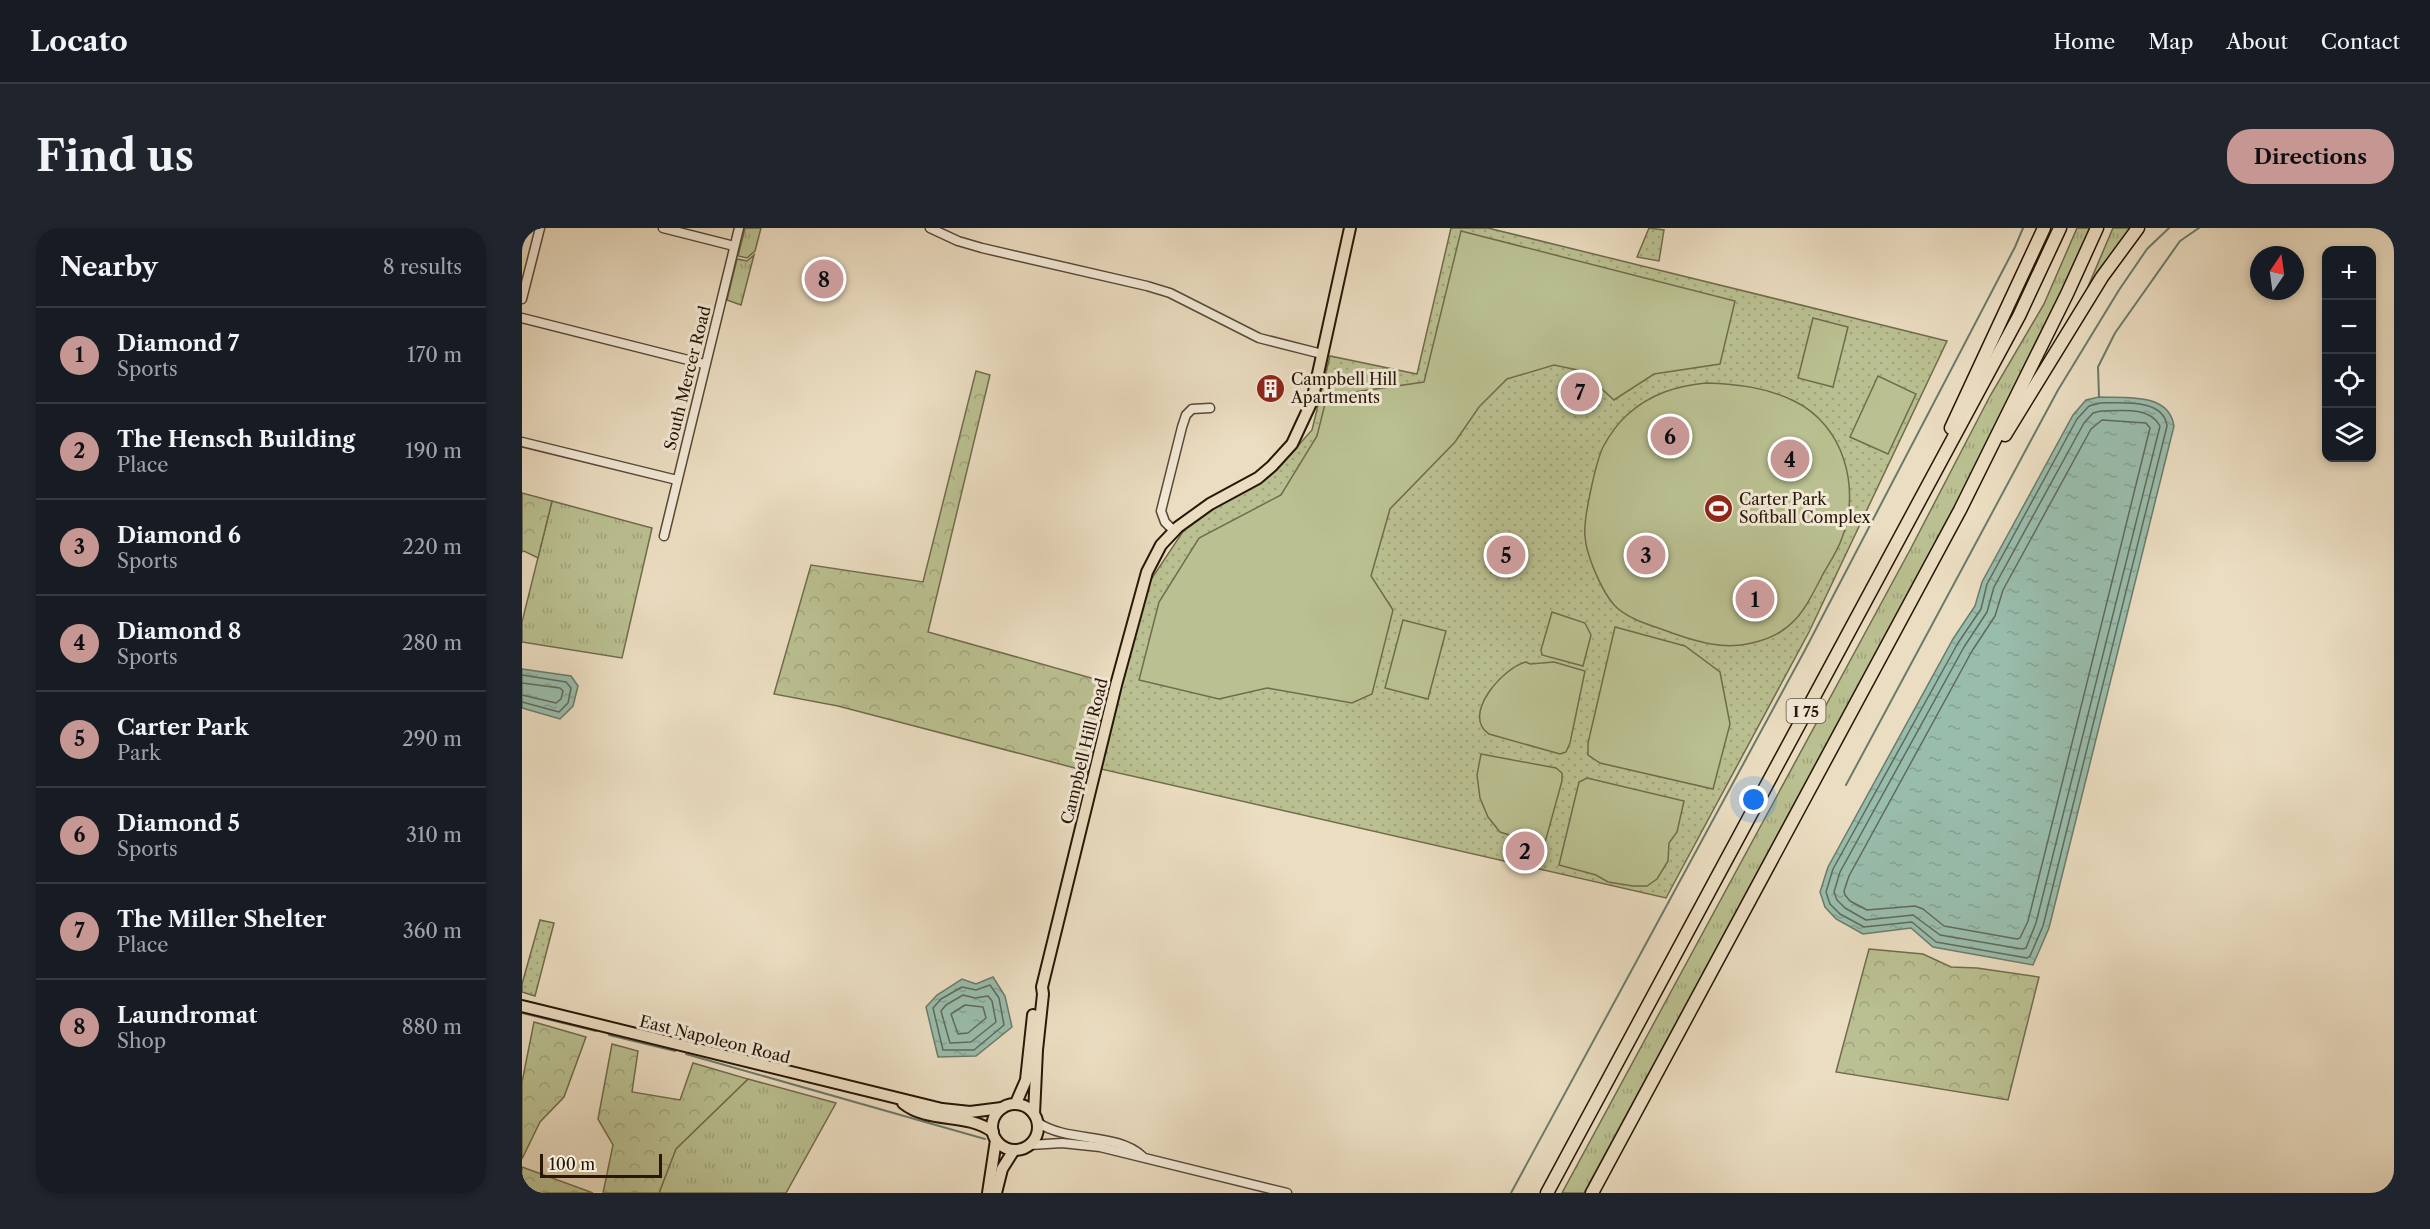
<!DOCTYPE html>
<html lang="en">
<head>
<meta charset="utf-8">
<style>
	:root { --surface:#171b24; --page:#20242c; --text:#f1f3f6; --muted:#9ea1a6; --line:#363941; --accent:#c59692 }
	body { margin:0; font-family:"Libre Caslon Text",serif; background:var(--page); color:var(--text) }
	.controls { position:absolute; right:18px; top:18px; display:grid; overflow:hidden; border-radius:12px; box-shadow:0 3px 9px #0003 }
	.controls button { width:54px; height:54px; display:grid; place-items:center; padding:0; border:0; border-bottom:2px solid var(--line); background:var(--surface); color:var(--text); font:30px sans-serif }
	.compass { position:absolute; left:1728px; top:18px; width:54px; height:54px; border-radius:50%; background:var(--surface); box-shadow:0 3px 9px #0003; rotate:13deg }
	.scale { position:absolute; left:18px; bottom:15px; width:122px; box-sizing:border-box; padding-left:6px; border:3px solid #261707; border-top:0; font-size:16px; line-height:21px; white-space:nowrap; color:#261707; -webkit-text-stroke:4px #f2e9d7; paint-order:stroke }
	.you { position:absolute; left:1232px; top:572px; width:21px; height:21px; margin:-15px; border:4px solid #fff; border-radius:50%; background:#1a73e8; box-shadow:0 0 0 9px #1a73e833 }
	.badge { display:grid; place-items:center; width:39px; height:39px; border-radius:50%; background:var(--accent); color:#111; font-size:20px; font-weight:700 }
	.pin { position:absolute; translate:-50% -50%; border:3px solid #fff; box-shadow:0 2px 6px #0006 }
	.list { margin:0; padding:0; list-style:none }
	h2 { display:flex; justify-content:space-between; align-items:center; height:78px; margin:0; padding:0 24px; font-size:26px }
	h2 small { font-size:20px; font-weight:400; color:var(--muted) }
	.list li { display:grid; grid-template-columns:39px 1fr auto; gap:18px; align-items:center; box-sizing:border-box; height:96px; padding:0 24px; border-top:2px solid var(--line) }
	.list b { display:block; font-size:22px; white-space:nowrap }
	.list p { margin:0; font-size:20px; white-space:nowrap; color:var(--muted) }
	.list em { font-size:20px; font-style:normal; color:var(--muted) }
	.icon { flex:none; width:33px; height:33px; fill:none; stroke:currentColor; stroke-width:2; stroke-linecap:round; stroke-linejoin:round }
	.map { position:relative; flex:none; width:1872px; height:965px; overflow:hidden; border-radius:24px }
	header { display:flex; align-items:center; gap:36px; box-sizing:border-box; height:84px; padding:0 30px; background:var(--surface); border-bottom:2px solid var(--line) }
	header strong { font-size:28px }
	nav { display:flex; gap:33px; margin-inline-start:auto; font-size:21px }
	.intro { display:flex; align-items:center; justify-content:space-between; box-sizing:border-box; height:144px; padding:0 36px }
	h1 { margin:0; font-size:42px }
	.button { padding:15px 27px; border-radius:24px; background:var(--accent); color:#111; font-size:21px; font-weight:700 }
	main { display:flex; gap:36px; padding:0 36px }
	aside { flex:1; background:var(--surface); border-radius:24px; box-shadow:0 3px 9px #0003 }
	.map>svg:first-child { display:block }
	.grass { fill:url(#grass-tufts); stroke:#706c4c; stroke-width:1.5 }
	.forest { fill:url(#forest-crowns); stroke:#706c4c; stroke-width:1.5 }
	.park { fill:url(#park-dots); stroke:#706c4c; stroke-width:1.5 }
	.garden { fill:#bac091; stroke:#706c4c; stroke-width:1.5 }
	.water { fill:url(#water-ripples); stroke:#6b7b6b; stroke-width:1.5 }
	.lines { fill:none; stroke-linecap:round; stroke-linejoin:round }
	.shore { stroke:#606a5a; stroke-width:1.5 }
	.stream { stroke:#6b7b6b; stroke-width:2 }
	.minor-casing { stroke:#574836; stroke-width:11 }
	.major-casing { stroke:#261707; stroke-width:14 }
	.highway-casing { stroke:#261707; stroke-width:15 }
	.minor { stroke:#f2e9d7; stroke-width:8 }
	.major { stroke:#ebddc1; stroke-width:10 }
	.highway { stroke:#ebddc1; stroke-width:12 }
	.labels { text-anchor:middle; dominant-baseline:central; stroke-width:6; stroke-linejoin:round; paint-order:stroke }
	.shield { fill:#f2e9d7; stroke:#635645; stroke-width:1.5 }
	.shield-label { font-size:15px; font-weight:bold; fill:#261707 }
	.street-label { font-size:16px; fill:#261707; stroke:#f2e9d7 }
	.poi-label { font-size:16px; fill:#261707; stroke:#f2e9d7; text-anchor:start }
</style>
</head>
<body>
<header>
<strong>Locato</strong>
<nav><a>Home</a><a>Map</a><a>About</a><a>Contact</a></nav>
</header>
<div class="intro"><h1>Find us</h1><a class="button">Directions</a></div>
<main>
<aside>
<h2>Nearby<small>8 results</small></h2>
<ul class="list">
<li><span class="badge">1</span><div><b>Diamond 7</b><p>Sports</p></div><em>170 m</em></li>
<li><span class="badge">2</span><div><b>The Hensch Building</b><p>Place</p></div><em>190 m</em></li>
<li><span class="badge">3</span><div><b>Diamond 6</b><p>Sports</p></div><em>220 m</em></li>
<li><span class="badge">4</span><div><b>Diamond 8</b><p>Sports</p></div><em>280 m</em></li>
<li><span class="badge">5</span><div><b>Carter Park</b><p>Park</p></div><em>290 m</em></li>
<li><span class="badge">6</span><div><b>Diamond 5</b><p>Sports</p></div><em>310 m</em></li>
<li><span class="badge">7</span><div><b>The Miller Shelter</b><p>Place</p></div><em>360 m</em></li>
<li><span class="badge">8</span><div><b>Laundromat</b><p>Shop</p></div><em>880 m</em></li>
</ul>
</aside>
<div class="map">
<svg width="1872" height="965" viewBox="0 0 1872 965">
	<defs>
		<pattern id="grass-tufts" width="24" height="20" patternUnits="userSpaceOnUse" patternTransform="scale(1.5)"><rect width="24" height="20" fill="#bac091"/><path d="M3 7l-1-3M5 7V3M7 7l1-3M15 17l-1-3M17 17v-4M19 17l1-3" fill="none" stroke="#a0a47c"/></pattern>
		<pattern id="forest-crowns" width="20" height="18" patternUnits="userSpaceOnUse" patternTransform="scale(1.5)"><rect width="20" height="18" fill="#bac091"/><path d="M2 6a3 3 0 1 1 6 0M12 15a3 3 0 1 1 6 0" fill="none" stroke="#a0a47c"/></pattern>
		<pattern id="park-dots" width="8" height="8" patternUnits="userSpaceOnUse" patternTransform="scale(1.5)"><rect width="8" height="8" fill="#bac091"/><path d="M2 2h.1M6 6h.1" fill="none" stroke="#a0a47c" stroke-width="1.8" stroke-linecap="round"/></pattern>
		<pattern id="water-ripples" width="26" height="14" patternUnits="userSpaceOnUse" patternTransform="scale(1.5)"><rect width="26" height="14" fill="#99bdad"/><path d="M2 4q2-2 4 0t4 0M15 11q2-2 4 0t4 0" fill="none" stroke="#84a293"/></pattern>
	</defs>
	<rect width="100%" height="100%" fill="#ebddc1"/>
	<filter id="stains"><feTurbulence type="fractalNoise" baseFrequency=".00333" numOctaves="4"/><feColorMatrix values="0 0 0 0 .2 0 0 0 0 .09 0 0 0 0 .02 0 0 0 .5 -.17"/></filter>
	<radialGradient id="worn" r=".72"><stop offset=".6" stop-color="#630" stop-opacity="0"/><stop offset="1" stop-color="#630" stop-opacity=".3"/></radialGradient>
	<g class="grass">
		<polygon points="223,0 239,0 233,23 225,30 216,28"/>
		<polygon points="1555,0 1575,0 1480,192 1062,965 1040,965 1388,322 1468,168 1522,76"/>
		<polygon points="1591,0 1610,0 1565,61"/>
		<polygon points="232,27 219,77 205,72 215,31 225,33"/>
		<polygon points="30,273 130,300 100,430 0,414 0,394"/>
		<polygon points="226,851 314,875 264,965 137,965 153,921"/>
	</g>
	<g class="forest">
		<polygon points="454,143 468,147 406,404 594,457 572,545 316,478 252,466 289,337 401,354"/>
		<polygon points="0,265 30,273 16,330 2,323 0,324"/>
		<polygon points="1347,721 1401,726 1429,739 1455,740 1517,749 1486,872 1314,844"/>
		<polygon points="12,794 64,809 42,869 18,894 0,931 0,854"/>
		<polygon points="90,816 116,823 110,864 158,872 171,835 226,851 154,921 137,965 81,965 91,917 76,891"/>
		<polygon points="0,939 71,965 0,965"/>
	</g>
	<g class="park">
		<polygon points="929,0 966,0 1425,113 1287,404 1144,670 579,541 606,426 626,356 664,299 698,276 734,257 760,236 790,202 808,128 895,146"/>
		<polygon points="1127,0 1142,2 1137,33 1115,29"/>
		<polygon points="18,692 32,695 13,768 0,764 0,756"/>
	</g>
	<g class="garden">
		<polygon points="939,3 1213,73 1198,136 1132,146 1092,172 1060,143 1032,137 985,151 957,179 933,214 868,281 849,348 871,382 850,466 830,475 745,460 697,471 617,452 637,374 677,310 759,267 795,208 805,168 902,154"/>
		<polygon points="1291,90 1326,99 1311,159 1276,150"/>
		<polygon points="1356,148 1394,166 1366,226 1328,209"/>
		<path d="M1184,155C1214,156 1244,159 1272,173C1322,197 1339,260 1320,310C1316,322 1308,334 1301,346C1283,381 1272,406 1230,415C1202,422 1176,414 1150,405C1132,398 1107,392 1093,378C1080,364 1064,327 1063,308C1061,291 1074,234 1081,219C1087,208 1096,195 1105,187C1128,166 1154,158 1184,155Z"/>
		<polygon points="1030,384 1063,395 1069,407 1061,438 1020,427 1019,422"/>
		<polygon points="881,392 924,403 906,471 863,460"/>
		<polygon points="1093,399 1163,418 1198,444 1208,496 1191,561 1078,535 1066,527 1066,515"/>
		<path d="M1004,434L1008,436L1032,434L1063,443L1048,515L1044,524L1038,526L967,506C939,488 980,440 1004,434Z"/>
		<polygon points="959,526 1034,540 1040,545 1040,553 1022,618 978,604 966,589 958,570 955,547"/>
		<polygon points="1065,550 1162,573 1155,604 1147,615 1146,633 1135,651 1125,658 1111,658 1086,654 1074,647 1037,637 1057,554"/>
	</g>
	<g class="water">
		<path d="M1577,169C1603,170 1647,164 1652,198L1527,700L1511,737L1411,719L1389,700L1341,706L1314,691L1303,679L1298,664L1306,639L1431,411L1453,378L1460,354L1551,187L1564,172Z"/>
		<polygon points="0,441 49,448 56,458 51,478 38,491 0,480"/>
		<polygon points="471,749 483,768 490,799 454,828 416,829 404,779 415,767 440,751 454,756"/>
	</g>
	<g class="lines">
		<g class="shore">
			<path d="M1578,175C1598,175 1642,170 1645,198L1521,698L1508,728L1505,730L1414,714L1390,694L1342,699L1318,686L1308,676L1304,664L1311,641L1436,415L1459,381L1465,356L1555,191L1567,178Z"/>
			<path d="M1579,183C1598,183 1628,178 1638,198L1514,695L1504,720L1500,721L1418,707L1391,687L1344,692L1323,680L1315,672L1312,664L1318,644L1442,419L1465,384L1472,359L1562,195L1571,185Z"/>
			<polygon points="1580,192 1624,195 1628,200 1506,693 1498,710 1495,711 1422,698 1401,681 1393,678 1345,682 1328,673 1323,667 1322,663 1327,648 1450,423 1473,388 1481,362 1569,201"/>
			<polyline points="0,447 44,454 49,460 46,475 37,484 0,474"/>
			<polyline points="0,455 38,460 41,463 39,471 34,475 0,467"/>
			<polygon points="468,757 477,770 482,797 452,822 421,822 411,780 419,771 440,759 454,762"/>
			<polygon points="441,767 453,770 466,768 470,773 474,794 449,814 428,815 419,783 424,777"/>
			<polygon points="443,777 461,779 464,790 446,805 436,806 429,786"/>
		</g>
		<g class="stream">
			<polyline points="1577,169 1576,139 1593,105 1658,13 1677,0"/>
			<polyline points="1324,557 1536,162 1597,62 1625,21 1647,0"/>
			<polyline points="0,785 74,803"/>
			<polyline points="87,807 153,823"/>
			<polyline points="164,826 463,911"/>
			<polyline points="989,965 1283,422 1493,19 1501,0"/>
		</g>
		<defs>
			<g id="minor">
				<polyline points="141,0 212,18"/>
				<polyline points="408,0 436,13 460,20 625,58 648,65 737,110 800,126"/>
				<polyline points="0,71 18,0"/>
				<polyline points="0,90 182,136"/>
				<polyline points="0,214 155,252"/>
				<polyline points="652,303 643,294 639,283 660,199 664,187 670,181 688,180"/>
				<polyline points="142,308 217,0"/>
				<path d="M515,894C545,915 594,904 620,928"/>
				<polyline points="508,917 540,915 578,919 765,965"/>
			</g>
			<g id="major">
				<polyline points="0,778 420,881 448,884 480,880"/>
				<path d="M381,875C407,896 445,884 471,904"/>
				<polyline points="494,875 504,852 511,787"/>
				<circle cx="493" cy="899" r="23"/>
				<polyline points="512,886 515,822 521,766 520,759 594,457 625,344 639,317 656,299 688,276 736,250 750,238 770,216 790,173 828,0"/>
				<polyline points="466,965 474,912"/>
				<polyline points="474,965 480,941 492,922"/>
			</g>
			<g id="highway">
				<polyline points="1429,200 1522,0"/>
				<polyline points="1483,207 1580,49 1616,0"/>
				<polyline points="1025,965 1497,88 1538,0"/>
				<polyline points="1070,965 1438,282 1545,66 1575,0"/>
			</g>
		</defs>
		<use href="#minor" class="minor-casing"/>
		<use href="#major" class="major-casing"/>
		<use href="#highway" class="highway-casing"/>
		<use href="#minor" class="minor"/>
		<use href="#major" class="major"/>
		<use href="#highway" class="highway"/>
	</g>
	<defs>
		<symbol id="building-disc" viewBox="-11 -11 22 22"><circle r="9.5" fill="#8f2418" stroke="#f2e9d7"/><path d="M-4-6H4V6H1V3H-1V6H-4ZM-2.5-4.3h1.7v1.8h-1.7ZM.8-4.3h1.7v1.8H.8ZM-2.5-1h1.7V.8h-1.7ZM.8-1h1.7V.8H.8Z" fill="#fff"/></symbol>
		<symbol id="stadium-disc" viewBox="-11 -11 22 22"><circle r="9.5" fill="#8f2418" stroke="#f2e9d7"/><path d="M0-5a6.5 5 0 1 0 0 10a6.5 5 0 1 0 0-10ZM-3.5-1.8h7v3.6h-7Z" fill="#fff"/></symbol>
	</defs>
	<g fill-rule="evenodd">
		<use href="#building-disc" x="732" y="144" width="33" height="33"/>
		<use href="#stadium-disc" x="1180" y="264" width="33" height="33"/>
	</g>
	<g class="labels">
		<rect class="shield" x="1264.5" y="471" width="39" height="24" rx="4.5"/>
		<g class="shield-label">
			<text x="1284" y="483">I 75</text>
		</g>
		<g class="street-label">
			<text transform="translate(165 150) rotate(-76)">South Mercer Road</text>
			<text transform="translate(562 523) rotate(-76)">Campbell Hill Road</text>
			<text transform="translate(193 811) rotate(14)">East Napoleon Road</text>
		</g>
		<g class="poi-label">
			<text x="769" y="151">Campbell Hill<tspan x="769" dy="18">Apartments</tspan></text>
			<text x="1217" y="271">Carter Park<tspan x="1217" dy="18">Softball Complex</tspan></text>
		</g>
	</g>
	<rect width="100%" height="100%" filter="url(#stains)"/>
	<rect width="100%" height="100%" fill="url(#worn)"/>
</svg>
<div class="controls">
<button>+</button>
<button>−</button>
<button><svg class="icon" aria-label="locate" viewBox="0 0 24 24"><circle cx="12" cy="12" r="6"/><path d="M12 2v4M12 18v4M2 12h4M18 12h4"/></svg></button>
<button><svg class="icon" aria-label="layers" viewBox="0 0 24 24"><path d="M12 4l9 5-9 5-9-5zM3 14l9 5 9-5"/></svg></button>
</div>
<svg class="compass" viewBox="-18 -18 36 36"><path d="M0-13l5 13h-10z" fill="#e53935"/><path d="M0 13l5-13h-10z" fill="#9ea1a6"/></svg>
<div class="scale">100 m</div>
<div class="you"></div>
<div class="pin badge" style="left:1233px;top:371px">1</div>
<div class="pin badge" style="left:1003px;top:623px">2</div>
<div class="pin badge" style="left:1124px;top:327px">3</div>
<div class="pin badge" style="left:1268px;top:231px">4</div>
<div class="pin badge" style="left:984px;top:327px">5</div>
<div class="pin badge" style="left:1148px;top:208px">6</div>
<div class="pin badge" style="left:1058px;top:164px">7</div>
<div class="pin badge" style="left:302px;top:51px">8</div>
</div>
</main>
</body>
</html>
